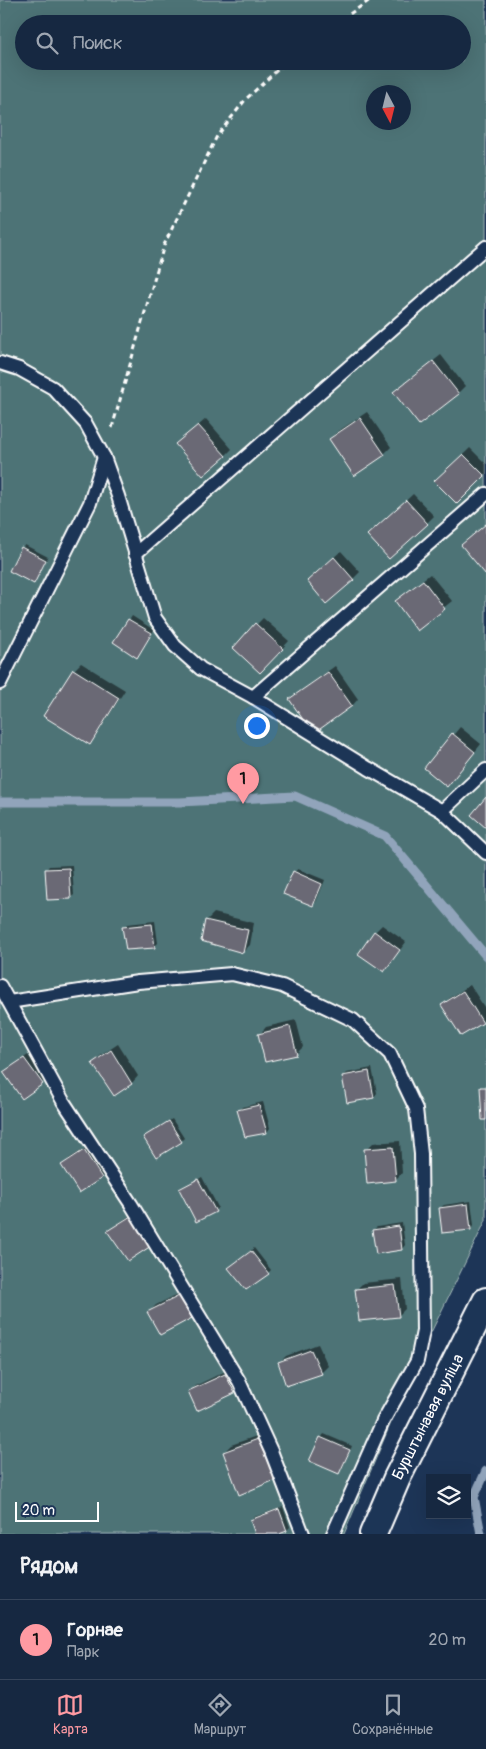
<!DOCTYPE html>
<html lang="ru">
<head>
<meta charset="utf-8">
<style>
	:root { --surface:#162841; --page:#23344c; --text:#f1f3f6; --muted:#9ea6b1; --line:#35445a; --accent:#ff9aa2 }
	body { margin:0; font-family:Pangolin,sans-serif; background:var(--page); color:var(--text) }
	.controls { position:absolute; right:15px; bottom:15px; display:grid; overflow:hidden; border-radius:0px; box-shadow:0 5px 20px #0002 }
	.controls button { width:45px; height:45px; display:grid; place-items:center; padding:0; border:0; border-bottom:1px solid var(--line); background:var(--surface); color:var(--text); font:25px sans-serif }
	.compass { position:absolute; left:366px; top:85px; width:45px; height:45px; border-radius:50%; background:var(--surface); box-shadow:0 5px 20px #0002; rotate:173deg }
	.scale { position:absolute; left:15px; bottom:12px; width:84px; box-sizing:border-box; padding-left:5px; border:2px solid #fff; border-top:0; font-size:14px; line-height:18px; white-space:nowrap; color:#fff; -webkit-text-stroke:4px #1d3557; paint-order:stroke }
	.you { position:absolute; left:256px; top:725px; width:18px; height:18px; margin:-12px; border:4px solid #fff; border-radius:50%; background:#1a73e8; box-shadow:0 0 0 8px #1a73e833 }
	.badge { display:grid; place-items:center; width:32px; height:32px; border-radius:50%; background:var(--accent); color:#111; font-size:16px; font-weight:700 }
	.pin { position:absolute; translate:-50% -41px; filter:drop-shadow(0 1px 2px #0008) }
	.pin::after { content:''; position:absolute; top:26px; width:18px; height:15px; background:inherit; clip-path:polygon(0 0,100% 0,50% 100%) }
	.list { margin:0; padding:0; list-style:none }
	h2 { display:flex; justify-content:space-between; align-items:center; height:65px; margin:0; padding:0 20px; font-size:21px }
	h2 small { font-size:16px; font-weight:400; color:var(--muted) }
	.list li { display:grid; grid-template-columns:32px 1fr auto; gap:15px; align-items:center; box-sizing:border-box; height:80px; padding:0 20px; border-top:1px solid var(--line) }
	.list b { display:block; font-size:19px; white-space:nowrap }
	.list p { margin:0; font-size:16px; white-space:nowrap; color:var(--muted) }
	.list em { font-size:16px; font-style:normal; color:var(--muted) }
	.icon { flex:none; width:28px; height:28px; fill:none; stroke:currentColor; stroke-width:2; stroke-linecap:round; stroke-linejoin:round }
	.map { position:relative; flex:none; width:486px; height:1534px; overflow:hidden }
	.search { position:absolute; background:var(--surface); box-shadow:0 5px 20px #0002; left:15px; right:15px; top:15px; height:55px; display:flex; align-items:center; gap:12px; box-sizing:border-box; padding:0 18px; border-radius:28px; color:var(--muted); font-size:19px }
	.sheet { height:145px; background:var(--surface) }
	nav { display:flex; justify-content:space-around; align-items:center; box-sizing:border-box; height:70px; border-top:1px solid var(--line); background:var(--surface); font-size:14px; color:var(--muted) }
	nav a { display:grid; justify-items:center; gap:2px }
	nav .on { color:var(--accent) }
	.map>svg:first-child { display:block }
	.green { fill:#4d7376; stroke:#a6b9ba; fill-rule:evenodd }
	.shadow { fill:#0007 }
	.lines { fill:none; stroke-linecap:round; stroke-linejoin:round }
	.stream { stroke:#91a4bb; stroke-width:9 }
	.building { fill:#6a6974; stroke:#fff }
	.service-casing { stroke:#fff; stroke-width:16 }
	.minor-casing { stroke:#fff; stroke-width:30 }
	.path { stroke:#fff; stroke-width:3; stroke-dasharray:5 4; stroke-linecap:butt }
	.service { stroke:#1d3557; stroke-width:12 }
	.minor { stroke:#1d3557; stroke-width:26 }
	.labels { text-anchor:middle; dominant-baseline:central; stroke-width:5; stroke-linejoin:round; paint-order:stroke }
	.street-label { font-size:16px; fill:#fff; stroke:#1d3557 }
</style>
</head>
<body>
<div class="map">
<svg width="486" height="1534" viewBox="0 0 486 1534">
	<rect width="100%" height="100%" fill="#1d3557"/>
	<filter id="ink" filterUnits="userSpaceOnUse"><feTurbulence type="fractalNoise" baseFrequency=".02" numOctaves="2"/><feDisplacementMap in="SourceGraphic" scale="10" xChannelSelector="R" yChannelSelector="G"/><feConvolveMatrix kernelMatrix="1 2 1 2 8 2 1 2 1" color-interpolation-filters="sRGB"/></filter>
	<g filter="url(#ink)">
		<path class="green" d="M0,0H486V1220L417,1361L344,1534H0ZM24,24H462V61H24ZM374,92H404V122H374Z"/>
		<g class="shadow">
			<polygon points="441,355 465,386 458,393 402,386"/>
			<polygon points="367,412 391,447 384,454 354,474 330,439 337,432"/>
			<polygon points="206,419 232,449 225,456 184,438"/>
			<polygon points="470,448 486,464 486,474 457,502 436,481"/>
			<polygon points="413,494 434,516 427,523 376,529"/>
			<polygon points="25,545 48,557 34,582 22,548"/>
			<polygon points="341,551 360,572 353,579 315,574"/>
			<polygon points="430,574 452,601 417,629 396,601"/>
			<polygon points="132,616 154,630 140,653 115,642"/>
			<polygon points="263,618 289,641 267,665 234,648"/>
			<polygon points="81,663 125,690 96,736 89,743 74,670"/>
			<polygon points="335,666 358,699 352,706 291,699 298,693"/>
			<polygon points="460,727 481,744 454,778 426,768"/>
			<polygon points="72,865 74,895 70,898 46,870 49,866"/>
			<polygon points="298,869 325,880 316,902 312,905 294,872"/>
			<polygon points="214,913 254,923 250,945 243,952 203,940 207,920"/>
			<polygon points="155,921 158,943 154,947 124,927 127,924"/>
			<polygon points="382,925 406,942 384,971 375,932"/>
			<polygon points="470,985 486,1010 486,1017 482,1022 443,1005 450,998"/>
			<polygon points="296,1020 303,1047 296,1054 260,1034 266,1027"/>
			<polygon points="118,1044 138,1076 132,1083 114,1094 94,1063 100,1056"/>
			<polygon points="28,1055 46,1080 42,1083 8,1069"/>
			<polygon points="372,1068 377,1093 374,1097 348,1102 343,1077 347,1073"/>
			<polygon points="263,1102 270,1128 267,1132 246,1136 239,1111 242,1107"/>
			<polygon points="172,1119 184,1138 181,1141 145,1137"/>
			<polygon points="400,1141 402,1173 395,1180 366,1150 373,1143"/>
			<polygon points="92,1144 109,1170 102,1177 80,1191 63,1165 70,1158"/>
			<polygon points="202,1177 218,1207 215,1211 180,1190"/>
			<polygon points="471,1201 474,1225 471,1229 443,1232 440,1208 444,1205"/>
			<polygon points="138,1210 157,1238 109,1232 116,1225"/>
			<polygon points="402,1223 405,1245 402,1249 373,1230 377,1227"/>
			<polygon points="254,1248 271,1270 268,1273 233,1265"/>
			<polygon points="402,1279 405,1309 398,1316 356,1290 363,1283"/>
			<polygon points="186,1290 198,1310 192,1317 161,1333 149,1312 156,1305"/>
			<polygon points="318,1344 328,1366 321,1373 279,1363 286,1356"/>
			<polygon points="232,1368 241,1385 234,1392 190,1391 197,1385"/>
			<polygon points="265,1433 281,1472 274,1479 224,1452 231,1445"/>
			<polygon points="324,1434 352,1446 342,1469 338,1472 321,1438"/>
			<polygon points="283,1507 290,1527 287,1530 276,1534 256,1534 251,1521 254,1517"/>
		</g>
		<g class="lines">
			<g class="stream">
				<polyline points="0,802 180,802 295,796 385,836 486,956"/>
				<polyline points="481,1534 474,1497 486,1471"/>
			</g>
		</g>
		<g class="building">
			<polygon points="433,361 459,394 419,425 393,392"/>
			<polygon points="360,418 385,455 354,476 329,439"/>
			<polygon points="198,425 226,456 203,476 175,444"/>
			<polygon points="463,454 485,476 457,504 434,481"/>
			<polygon points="406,500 428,524 389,559 367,535"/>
			<polygon points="486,524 486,575 461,545"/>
			<polygon points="21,547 46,560 34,584 9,571"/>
			<polygon points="334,557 354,580 326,604 307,581"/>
			<polygon points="423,580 445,609 417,631 395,601"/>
			<polygon points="128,619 152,633 137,658 113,642"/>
			<polygon points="255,623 283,649 260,673 233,648"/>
			<polygon points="73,669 119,698 90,745 43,716"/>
			<polygon points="328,672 352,706 313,734 289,699"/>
			<polygon points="452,733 475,752 447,787 424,768"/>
			<polygon points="486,797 486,828 471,815"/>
			<polygon points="69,868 71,899 47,900 45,869"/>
			<polygon points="293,871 322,884 313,906 283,894"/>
			<polygon points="205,920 248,930 243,953 201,941"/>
			<polygon points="152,924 155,948 126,950 122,927"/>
			<polygon points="374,931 400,950 384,972 358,954"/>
			<polygon points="463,991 483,1023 461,1036 441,1005"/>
			<polygon points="290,1026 297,1055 265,1062 258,1034"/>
			<polygon points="111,1050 132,1084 114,1096 92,1063"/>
			<polygon points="24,1058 43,1084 22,1099 3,1072"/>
			<polygon points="369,1071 374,1098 347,1103 342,1076"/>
			<polygon points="480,1087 486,1087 486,1120 482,1120"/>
			<polygon points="259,1105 267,1133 245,1137 237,1110"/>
			<polygon points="169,1121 182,1142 156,1158 143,1137"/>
			<polygon points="393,1147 396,1181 367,1184 364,1149"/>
			<polygon points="84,1150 102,1178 79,1193 61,1165"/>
			<polygon points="198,1179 216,1212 196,1222 179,1189"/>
			<polygon points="468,1204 471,1230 442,1233 439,1208"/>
			<polygon points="131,1216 151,1246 128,1261 107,1231"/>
			<polygon points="399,1226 402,1250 376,1254 372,1230"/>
			<polygon points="251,1251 269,1274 246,1290 228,1268"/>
			<polygon points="395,1285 399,1317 359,1321 355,1289"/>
			<polygon points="179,1296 192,1318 160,1335 147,1312"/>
			<polygon points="311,1350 322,1374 286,1386 278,1362"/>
			<polygon points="225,1374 235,1393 197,1411 188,1391"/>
			<polygon points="320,1437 350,1450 339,1474 309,1461"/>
			<polygon points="258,1439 275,1480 239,1495 223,1452"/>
			<polygon points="279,1509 287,1531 279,1534 255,1534 250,1520"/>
		</g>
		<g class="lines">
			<defs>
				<g id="service">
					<polyline points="0,363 19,369 53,388 86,424 104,457 118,496 155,618 175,646 201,669 253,697 368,768 442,811 486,853"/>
					<polyline points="135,554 486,247"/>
					<polyline points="0,683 90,503 104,457"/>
					<polyline points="253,697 486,494"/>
					<polyline points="442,811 486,770"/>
					<polyline points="0,986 63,1101 131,1204 239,1381 271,1451 303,1534"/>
					<polyline points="9,1002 138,982 232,974 282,986 353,1020 390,1054 416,1109 421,1154 423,1331 417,1361 383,1421 333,1534"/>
				</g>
				<polyline id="minor" points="373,1534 397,1478 486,1301"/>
			</defs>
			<use href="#service" class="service-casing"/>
			<use href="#minor" class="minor-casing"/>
			<g class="path">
				<polyline points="335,24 370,0"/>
				<polyline points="112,428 164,245 217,136 246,99 287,61"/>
			</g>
			<use href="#service" class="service"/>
			<use href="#minor" class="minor"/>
		</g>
	</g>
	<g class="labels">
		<g class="street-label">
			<text transform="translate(428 1417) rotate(-63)">Бурштынавая вуліца</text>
		</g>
	</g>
</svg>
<div class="controls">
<button><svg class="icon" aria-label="layers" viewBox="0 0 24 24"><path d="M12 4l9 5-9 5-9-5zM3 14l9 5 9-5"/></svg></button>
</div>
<svg class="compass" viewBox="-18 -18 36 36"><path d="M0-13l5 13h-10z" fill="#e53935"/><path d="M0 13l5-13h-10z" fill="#9ea6b1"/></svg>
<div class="scale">20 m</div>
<div class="you"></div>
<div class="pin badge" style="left:243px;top:804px">1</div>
<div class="search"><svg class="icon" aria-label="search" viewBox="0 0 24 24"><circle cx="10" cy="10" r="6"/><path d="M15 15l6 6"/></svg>Поиск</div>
</div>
<section class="sheet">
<h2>Рядом<small></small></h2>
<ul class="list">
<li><span class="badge">1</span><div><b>Горнае</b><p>Парк</p></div><em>20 m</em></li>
</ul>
</section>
<nav>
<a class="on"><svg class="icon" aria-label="map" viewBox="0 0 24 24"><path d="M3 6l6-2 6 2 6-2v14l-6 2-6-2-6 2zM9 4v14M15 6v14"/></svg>Карта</a>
<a><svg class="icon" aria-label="directions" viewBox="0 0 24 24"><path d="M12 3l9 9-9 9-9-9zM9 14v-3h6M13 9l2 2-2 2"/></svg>Маршрут</a>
<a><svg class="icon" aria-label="saved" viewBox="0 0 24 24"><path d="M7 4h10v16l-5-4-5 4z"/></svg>Сохранённые</a>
</nav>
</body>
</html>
